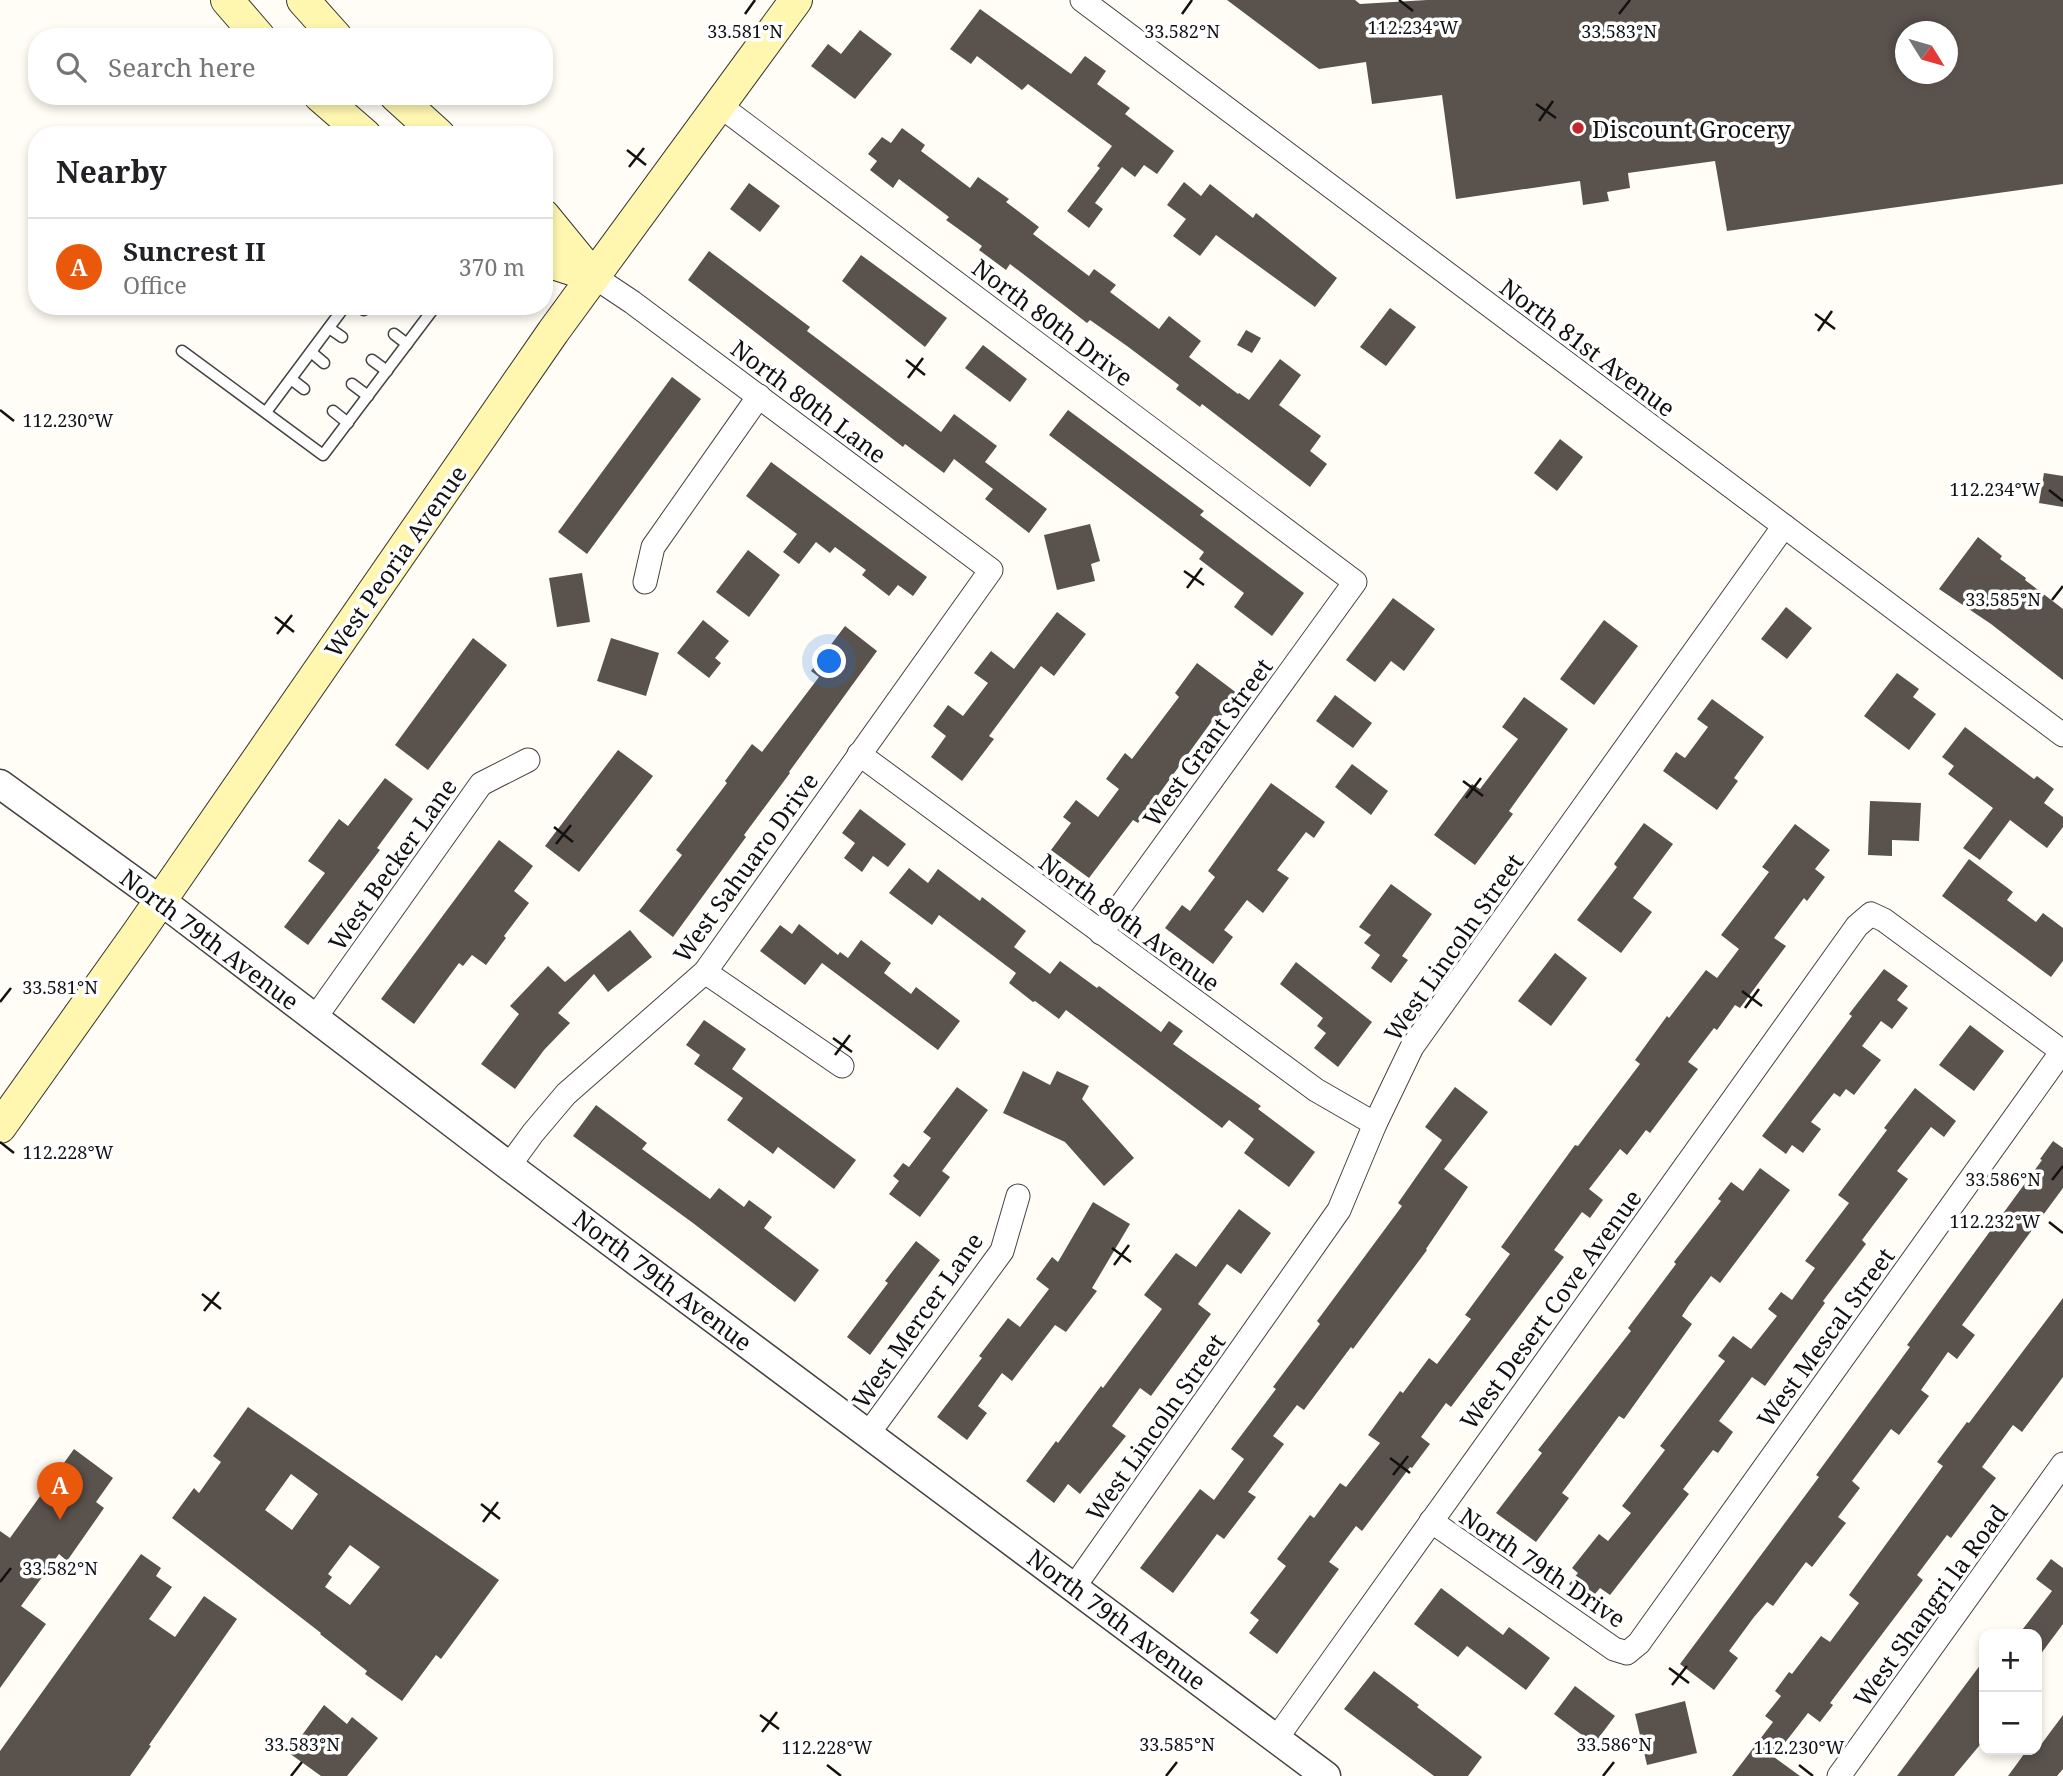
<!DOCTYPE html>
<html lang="en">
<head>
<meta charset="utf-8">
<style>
	:root { --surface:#fff; --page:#f6f6f6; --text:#202124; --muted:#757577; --line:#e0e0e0; --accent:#ea580c }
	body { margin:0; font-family:"Noto Serif",serif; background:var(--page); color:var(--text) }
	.controls { position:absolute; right:21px; bottom:21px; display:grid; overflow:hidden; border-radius:14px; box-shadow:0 4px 10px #0003 }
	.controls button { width:63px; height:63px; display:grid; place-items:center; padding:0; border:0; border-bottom:2px solid var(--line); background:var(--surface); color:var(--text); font:35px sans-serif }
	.compass { position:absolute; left:1895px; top:21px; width:63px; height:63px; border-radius:50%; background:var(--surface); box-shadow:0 4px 10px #0003; rotate:127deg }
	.you { position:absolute; left:830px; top:662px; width:24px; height:24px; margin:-18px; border:5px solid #fff; border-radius:50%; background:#1a73e8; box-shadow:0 0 0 10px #1a73e833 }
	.badge { display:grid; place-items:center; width:46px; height:46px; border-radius:50%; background:var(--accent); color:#fff; font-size:23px; font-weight:700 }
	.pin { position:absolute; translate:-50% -58px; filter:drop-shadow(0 2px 4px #0008) }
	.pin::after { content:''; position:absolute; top:37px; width:24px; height:21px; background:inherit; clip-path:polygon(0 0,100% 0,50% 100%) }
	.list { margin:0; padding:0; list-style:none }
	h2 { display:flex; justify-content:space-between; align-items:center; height:91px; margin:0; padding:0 28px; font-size:30px }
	h2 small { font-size:23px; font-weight:400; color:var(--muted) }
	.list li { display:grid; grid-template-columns:46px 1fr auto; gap:21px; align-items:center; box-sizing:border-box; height:98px; padding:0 28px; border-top:2px solid var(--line) }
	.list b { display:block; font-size:26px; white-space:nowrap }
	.list p { margin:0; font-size:23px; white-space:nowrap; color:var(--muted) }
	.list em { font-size:23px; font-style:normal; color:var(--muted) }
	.icon { flex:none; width:38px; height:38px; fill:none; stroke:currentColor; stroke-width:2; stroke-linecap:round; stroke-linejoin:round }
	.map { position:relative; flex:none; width:2063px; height:1776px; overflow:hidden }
	.search { position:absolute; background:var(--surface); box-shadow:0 4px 10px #0003; left:28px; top:28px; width:525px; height:77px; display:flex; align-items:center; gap:18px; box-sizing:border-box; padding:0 24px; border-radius:28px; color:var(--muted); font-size:26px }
	.panel { position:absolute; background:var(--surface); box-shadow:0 4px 10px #0003; left:28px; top:126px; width:525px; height:189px; border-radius:28px }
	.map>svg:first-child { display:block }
	.building { fill:#5a524d; fill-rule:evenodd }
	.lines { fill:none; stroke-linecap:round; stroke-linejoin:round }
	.service-casing { stroke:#444; stroke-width:13 }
	.minor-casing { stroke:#444; stroke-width:25 }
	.tertiary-casing { stroke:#444; stroke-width:31 }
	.secondary-casing { stroke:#333; stroke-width:34 }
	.service { stroke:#fff; stroke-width:10 }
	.minor { stroke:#fff; stroke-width:23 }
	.tertiary { stroke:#fff; stroke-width:28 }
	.secondary { stroke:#fff6b0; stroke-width:32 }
	.ticks { fill:none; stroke:#111; stroke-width:2.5 }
	.poi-dot { fill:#c4262e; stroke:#fff; stroke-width:2.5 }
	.labels { text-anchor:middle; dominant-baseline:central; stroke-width:7; stroke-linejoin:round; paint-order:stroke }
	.poi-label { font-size:24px; fill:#111; stroke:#fff; text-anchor:start }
	.street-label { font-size:24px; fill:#111; stroke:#fff }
	.ticks-label { font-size:18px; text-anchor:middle; fill:#111; stroke:#fff; stroke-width:7; stroke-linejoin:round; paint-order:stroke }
</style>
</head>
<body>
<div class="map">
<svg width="2063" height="1776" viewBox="0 0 2063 1776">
	<rect width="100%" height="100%" fill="#fffdf5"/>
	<g class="building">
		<path d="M1227,0H1355L1360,4L1427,0H2063V184L1727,231L1715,161L1628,173L1630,188L1607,192L1609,201L1583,205L1580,181L1456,199L1442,95L1372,104L1366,62L1319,69ZM1906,32H1948V74H1906Z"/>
		<polygon points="980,9 1071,74 1085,56 1106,71 1097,84 1130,108 1125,114 1174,151 1157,174 1144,165 1135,177 1122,167 1095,203 1103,209 1089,228 1067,211 1100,168 1097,166 1112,146 1028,84 1022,90 977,56 971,64 950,49"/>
		<polygon points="860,30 892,54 855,99 811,66 828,44 841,54"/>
		<polygon points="902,128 925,145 921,151 970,188 978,177 1009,199 1006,202 1039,227 1033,234 1089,276 1094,269 1116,285 1110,292 1159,329 1169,316 1201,341 1189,357 1238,394 1239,393 1249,400 1280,359 1301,375 1279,405 1321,436 1310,451 1327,464 1310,487 1202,404 1200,407 1176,389 1179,385 1127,346 1090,320 1087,323 1010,264 1006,270 979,250 982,246 946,220 949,217 899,179 893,188 870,170 877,161 868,154 882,137 891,143"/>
		<polygon points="1184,182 1201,196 1210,184 1253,218 1256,213 1337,278 1315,307 1216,235 1200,256 1173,236 1186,219 1167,205"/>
		<polygon points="749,183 780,206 760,232 730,209"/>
		<polygon points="709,251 810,327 807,331 941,432 954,414 997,446 985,462 1047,509 1029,533 985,499 993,489 954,459 944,473 905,444 903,447 688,280"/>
		<polygon points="861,255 947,318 925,347 842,281"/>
		<polygon points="1390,308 1416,327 1386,366 1360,347"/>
		<polygon points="1246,330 1261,338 1252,353 1237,345"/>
		<polygon points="983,345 1027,379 1010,402 965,368"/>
		<polygon points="672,377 701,399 587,554 558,532"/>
		<polygon points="1068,410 1204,511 1200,515 1304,593 1272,636 1234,607 1244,593 1199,559 1204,552 1049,435"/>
		<polygon points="1560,439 1583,457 1557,491 1534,473"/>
		<polygon points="771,462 927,577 913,596 898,585 889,596 862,575 866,570 835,547 830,553 816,542 799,564 783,552 797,534 746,496"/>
		<polygon points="2044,473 2063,476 2063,507 2039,503"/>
		<polygon points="1090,524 1100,561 1091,564 1095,581 1057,590 1044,535"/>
		<polygon points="1978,537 2002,556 2000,559 2026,578 2025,580 2063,609 2063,680 1991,624 1939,589"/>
		<polygon points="748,550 780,575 749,617 716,592"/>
		<polygon points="582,573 590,622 557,627 549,578"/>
		<polygon points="1393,598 1435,629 1404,671 1391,661 1375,682 1346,660"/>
		<polygon points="1786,607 1812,628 1787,659 1761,639"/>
		<polygon points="1057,612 1086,634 1054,676 1041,666 989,736 994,739 962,781 931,757 946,736 933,726 948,705 963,716 988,683 974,673 991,651 1014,669"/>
		<polygon points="703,620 729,641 715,658 721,663 709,678 677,653"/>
		<polygon points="1604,620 1638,646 1594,705 1560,679"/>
		<polygon points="845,626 877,651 789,772 790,773 744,835 746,837 673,937 639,911 682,855 676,850 727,783 725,781 752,744 762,752 819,677 811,671"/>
		<polygon points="473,638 507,665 428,770 395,745"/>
		<polygon points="611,638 659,653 646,696 597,681"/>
		<polygon points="1197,663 1238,694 1215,724 1212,721 1138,823 1133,820 1089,878 1051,850 1071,823 1063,817 1076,800 1098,817 1119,789 1106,779 1125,753 1132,759 1179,697 1175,693"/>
		<polygon points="1897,673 1919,689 1913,697 1936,714 1909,750 1864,716"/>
		<polygon points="1335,695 1372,723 1353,748 1316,721"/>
		<polygon points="1524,697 1568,729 1509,811 1513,814 1475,865 1434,835 1472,784 1480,789 1518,739 1502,727"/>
		<polygon points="1712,699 1764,737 1734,778 1738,781 1717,810 1663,771 1676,752 1685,758 1708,727 1697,719"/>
		<polygon points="1965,727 2034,779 2037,776 2054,789 2044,803 2063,817 2063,827 2047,848 2010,820 1980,860 1963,848 1993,808 1948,774 1954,766 1942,757"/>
		<polygon points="618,750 653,776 579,872 545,846"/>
		<polygon points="1352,764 1388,791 1371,815 1335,787"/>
		<polygon points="385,778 413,799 377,848 380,850 308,945 284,927 325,873 308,861 339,819 348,826"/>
		<polygon points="1271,783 1325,822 1314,838 1306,832 1277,870 1289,878 1263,913 1247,900 1224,930 1233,937 1213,964 1165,928 1182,905 1190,911 1215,877 1208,871"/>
		<polygon points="1870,801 1921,803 1919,841 1892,840 1892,856 1868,855"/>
		<polygon points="860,809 906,844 888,867 873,856 862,872 844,858 855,843 842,833"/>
		<polygon points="1644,823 1673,844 1633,898 1652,912 1621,953 1577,920 1617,867 1614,864"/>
		<polygon points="1795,824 1830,850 1815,869 1825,877 1807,901 1804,898 1774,938 1786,946 1740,1008 1735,1005 1717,1030 1714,1028 1688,1062 1698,1069 1650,1133 1646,1130 1627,1155 1620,1149 1589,1189 1603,1200 1590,1218 1582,1212 1554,1250 1564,1257 1451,1407 1446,1403 1421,1437 1430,1444 1412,1468 1410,1467 1362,1531 1356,1526 1329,1562 1339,1569 1277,1654 1249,1633 1259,1620 1250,1613 1286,1566 1277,1559 1310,1515 1314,1518 1340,1483 1346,1487 1380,1443 1368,1435 1400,1391 1403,1393 1429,1358 1437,1364 1471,1319 1465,1315 1510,1254 1501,1247 1575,1145 1578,1146 1640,1064 1635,1060 1667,1016 1669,1018 1706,970 1717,978 1739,949 1721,935 1769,872 1762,867"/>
		<polygon points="499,840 533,866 514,891 529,903 504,936 506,938 486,965 472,955 463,966 459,963 414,1024 381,999"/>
		<polygon points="1969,859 2013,892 2007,900 2036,922 2043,913 2063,928 2063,961 2051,977 1942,896"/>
		<polygon points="909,868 928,883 938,869 980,901 982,897 1026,931 1014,947 1050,974 1060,961 1097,988 1099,986 1161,1032 1169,1021 1183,1031 1173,1044 1261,1106 1258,1109 1315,1152 1289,1187 1244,1153 1254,1139 1229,1120 1222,1128 1066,1010 1059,1019 1035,1001 1033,1002 1009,983 1016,973 939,915 932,925 889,893"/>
		<polygon points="1391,884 1432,914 1402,956 1408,960 1391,983 1371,968 1380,955 1364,943 1371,935 1359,927"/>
		<polygon points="799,924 838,955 840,952 848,958 861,940 891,963 884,973 911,994 916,987 960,1021 938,1050 822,963 805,985 760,951 780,925 792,934"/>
		<polygon points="630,930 652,957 608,992 594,974 558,1013 570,1023 544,1050 515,1089 481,1064 519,1014 510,1006 548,966 565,982"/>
		<polygon points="1555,953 1587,978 1551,1026 1518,1001"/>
		<polygon points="1296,962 1372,1022 1338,1067 1314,1048 1326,1033 1317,1026 1323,1018 1280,984"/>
		<polygon points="1884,969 1908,986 1897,1000 1908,1008 1892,1029 1881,1021 1862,1046 1881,1060 1854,1095 1846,1089 1840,1097 1834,1093 1811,1122 1821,1129 1803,1153 1792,1145 1786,1154 1762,1136 1852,1016 1849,1014"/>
		<polygon points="704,1020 746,1049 732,1069 856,1160 834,1189 778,1147 773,1154 727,1120 743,1098 694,1064 700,1055 686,1045"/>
		<polygon points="1970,1025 2004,1051 1974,1091 1939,1065"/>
		<polygon points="1023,1071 1050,1085 1057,1071 1089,1086 1082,1099 1134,1158 1104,1186 1065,1142 1003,1113"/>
		<polygon points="957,1087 988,1110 942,1171 950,1177 920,1217 889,1194 899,1181 893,1176 903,1163 909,1167 931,1138 923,1132"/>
		<polygon points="1455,1087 1488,1112 1444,1169 1468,1187 1426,1249 1427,1250 1353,1349 1351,1347 1304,1410 1297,1405 1273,1436 1284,1444 1248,1492 1256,1497 1224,1539 1217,1534 1173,1593 1140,1568 1200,1489 1214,1500 1244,1459 1231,1449 1276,1389 1273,1387 1320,1324 1317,1321 1402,1206 1398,1203 1442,1140 1425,1127"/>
		<polygon points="1915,1088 1956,1121 1944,1137 1931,1127 1897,1171 1908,1179 1862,1240 1866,1244 1823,1301 1825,1303 1765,1386 1752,1377 1719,1421 1733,1432 1718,1453 1713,1450 1683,1489 1689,1494 1610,1595 1600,1588 1590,1600 1569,1584 1578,1573 1572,1568 1599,1534 1608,1541 1631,1513 1622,1506 1665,1450 1660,1446 1725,1361 1718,1356 1733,1336 1751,1349 1777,1316 1768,1309 1781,1292 1792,1300 1815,1268 1805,1261 1849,1203 1838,1195 1887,1130 1884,1128"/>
		<polygon points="596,1105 647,1143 642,1149 710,1199 719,1188 744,1207 749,1200 772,1217 764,1228 819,1270 795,1302 693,1223 573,1136"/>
		<polygon points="2053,1141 2063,1148 2063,1188 1962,1325 1975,1335 1957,1359 1948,1352 1921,1390 1929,1396 1899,1435 1891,1429 1852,1481 1860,1488 1838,1517 1846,1523 1812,1567 1806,1562 1773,1606 1767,1602 1754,1617 1729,1651 1738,1658 1714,1690 1680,1664 1819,1477 1816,1475 1910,1347 1907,1345 2042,1160 2040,1159"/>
		<polygon points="1760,1168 1790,1190 1720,1283 1711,1276 1689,1305 1682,1316 1692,1324 1624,1419 1619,1416 1562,1493 1569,1498 1536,1542 1496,1513 1542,1453 1538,1450 1631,1331 1628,1328 1676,1264 1674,1262 1721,1201 1718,1199 1731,1182 1743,1191"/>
		<polygon points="1093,1202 1130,1224 1092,1288 1097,1291 1066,1332 1055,1325 1012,1381 1002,1373 978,1406 987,1413 967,1440 937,1417 982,1358 979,1356 1008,1318 1020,1327 1049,1289 1036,1279 1052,1257 1058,1262"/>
		<polygon points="1239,1209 1271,1233 1241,1274 1227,1264 1198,1304 1211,1314 1151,1396 1140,1388 1112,1426 1126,1436 1080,1494 1068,1484 1054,1503 1026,1481 1056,1441 1058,1443 1101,1386 1103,1388 1162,1309 1144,1295 1176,1253 1196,1267"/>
		<polygon points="916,1241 940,1260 870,1355 847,1337 888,1283 885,1281"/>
		<polygon points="2063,1298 2063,1377 2022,1432 2013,1425 1982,1467 1996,1478 1951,1538 1947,1535 1917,1575 1923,1580 1830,1703 1833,1705 1820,1722 1808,1713 1774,1757 1800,1776 1732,1776 1773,1722 1765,1716 1781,1696 1775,1691 1789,1672 1792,1674 1821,1636 1830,1642 1859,1603 1849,1595 1943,1466 1937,1462 1967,1422 1969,1423"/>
		<path d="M248,1407L499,1580L441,1659L436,1655L402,1701L365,1674L367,1671L320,1634L321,1633L172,1518L194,1488L199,1493L221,1462L213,1456ZM291,1474L318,1494L292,1530L265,1510ZM350,1545L380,1567L350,1605L325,1587L332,1577L328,1574Z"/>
		<polygon points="74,1449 113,1478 96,1502 104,1508 67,1561 59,1554 21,1606 46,1624 0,1688 0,1531 10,1538"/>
		<polygon points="141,1554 161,1568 156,1576 172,1587 149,1619 175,1637 204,1596 237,1619 149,1745 151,1746 130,1776 0,1776 0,1751"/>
		<polygon points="2051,1559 2063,1568 2063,1624 2037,1659 2037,1634 2019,1634 2052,1591 2036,1579"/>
		<polygon points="1441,1588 1503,1635 1509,1627 1550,1658 1526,1690 1467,1646 1458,1657 1414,1624"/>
		<polygon points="1984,1660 1984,1740 1954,1776 1897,1776"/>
		<polygon points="1374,1671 1419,1705 1417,1707 1482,1757 1468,1776 1434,1776 1344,1709"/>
		<polygon points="1575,1686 1615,1716 1594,1744 1554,1714"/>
		<polygon points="1685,1701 1697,1753 1647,1765 1635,1714"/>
		<polygon points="324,1705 347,1724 352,1717 378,1738 347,1776 321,1776 289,1753"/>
		<polygon points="2063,1715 2063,1769 2057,1776 2008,1776 2027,1750 2037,1750"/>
	</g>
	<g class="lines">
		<defs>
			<g id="service">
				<polyline points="358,306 364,310"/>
				<polyline points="329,328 342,337"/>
				<polyline points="394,334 407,344"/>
				<polyline points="182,351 323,455 431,312 423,306"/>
				<polyline points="311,352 324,363"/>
				<polyline points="372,360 387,371"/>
				<polyline points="291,379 304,389"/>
				<polyline points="352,384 368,396"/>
				<polyline points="333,411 348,423"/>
				<polyline points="266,412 345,306"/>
			</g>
			<g id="minor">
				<polyline points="1082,0 2063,735"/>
				<polyline points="719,105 1355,582 1101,933"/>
				<polyline points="645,582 653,547 759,396"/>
				<polyline points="859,754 1316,1090 1375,1124"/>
				<polyline points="705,972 842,1066"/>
				<polyline points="315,1018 481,784 528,760"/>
				<polyline points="509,1166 533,1133 566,1094 705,972 991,570 632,302 593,276"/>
				<polyline points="868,1434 1002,1251 1018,1196"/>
				<polyline points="1431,1521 1614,1649 1627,1653 1639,1643 2063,1050"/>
				<polyline points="1074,1587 1339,1210 1375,1124 1412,1047 1784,526"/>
				<polyline points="1276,1739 1857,926 1871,914 1884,920 2063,1052"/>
				<polyline points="1839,1776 2063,1464"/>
			</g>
			<polyline id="tertiary" points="0,784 160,900 509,1166 1326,1776"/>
			<g id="secondary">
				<polyline points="227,0 259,37"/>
				<polyline points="303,0 336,37"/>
				<polyline points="320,96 365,135"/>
				<polyline points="396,96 439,135"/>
				<polyline points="544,216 593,276"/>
				<polyline points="544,260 593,276"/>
				<polyline points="0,1127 138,933 553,332 796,0"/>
			</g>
		</defs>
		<use href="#service" class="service-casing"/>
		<use href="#minor" class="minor-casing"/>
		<use href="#tertiary" class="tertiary-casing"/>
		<use href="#secondary" class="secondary-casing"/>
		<use href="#service" class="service"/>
		<use href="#minor" class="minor"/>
		<use href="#tertiary" class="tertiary"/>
		<use href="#secondary" class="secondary"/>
	</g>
	<path class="ticks" d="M1399,0L1413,11M745,14L755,0M1182,14L1192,0M1619,14L1630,0M1536,104L1556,118M1539,121L1553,101M627,150L646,165M629,167L644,148M1815,314L1835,329M1818,331L1832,311M906,360L925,375M908,378L923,358M0,410L14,421M2049,490L2063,501M1184,571L1204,585M1187,588L1202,568M2052,600L2063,586M275,617L294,632M277,634L292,615M1463,781L1483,796M1466,798L1481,778M554,827L573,842M556,844L571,825M1742,991L1762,1006M0,1002L11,988M1745,1008L1759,989M833,1038L852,1052M835,1055L850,1035M0,1142L14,1153M2052,1180L2063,1166M2049,1222L2063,1233M1112,1248L1131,1262M1114,1265L1129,1245M202,1294L221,1309M204,1311L219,1292M1390,1458L1410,1473M1393,1475L1408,1456M481,1504L500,1519M483,1522L498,1502M0,1582L11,1568M1669,1668L1689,1683M1672,1685L1687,1666M760,1715L779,1729M762,1732L777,1712M827,1765L841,1776M1799,1765L1813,1776M291,1776L302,1762M1166,1776L1177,1762M1603,1776L1614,1762"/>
	<circle class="poi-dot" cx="1578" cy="128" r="7"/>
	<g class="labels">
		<g class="poi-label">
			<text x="1592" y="128">Discount Grocery</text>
		</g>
		<g class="street-label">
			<text transform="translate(1053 322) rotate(37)">North 80th Drive</text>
			<text transform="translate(1588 347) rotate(37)">North 81st Avenue</text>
			<text transform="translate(809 401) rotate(37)">North 80th Lane</text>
			<text transform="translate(395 561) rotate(-55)">West Peoria Avenue</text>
			<text transform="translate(1207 742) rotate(-54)">West Grant Street</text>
			<text transform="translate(392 864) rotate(-55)">West Becker Lane</text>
			<text transform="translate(745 867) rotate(-54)">West Sahuaro Drive</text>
			<text transform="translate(1130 922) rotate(36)">North 80th Avenue</text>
			<text transform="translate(210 939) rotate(37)">North 79th Avenue</text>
			<text transform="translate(1453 947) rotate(-55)">West Lincoln Street</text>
			<text transform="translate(663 1280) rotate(37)">North 79th Avenue</text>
			<text transform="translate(1550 1309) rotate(-54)">West Desert Cove Avenue</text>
			<text transform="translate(917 1320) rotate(-55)">West Mercer Lane</text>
			<text transform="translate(1825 1337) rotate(-54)">West Mescal Street</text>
			<text transform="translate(1155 1427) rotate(-55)">West Lincoln Street</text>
			<text transform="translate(1543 1567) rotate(34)">North 79th Drive</text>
			<text transform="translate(1930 1605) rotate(-54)">West Shangri la Road</text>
			<text transform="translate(1117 1619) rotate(37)">North 79th Avenue</text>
		</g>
	</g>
	<g class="ticks-label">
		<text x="1413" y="34">112.234°W</text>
		<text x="745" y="38">33.581°N</text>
		<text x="1182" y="38">33.582°N</text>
		<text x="1619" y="38">33.583°N</text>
		<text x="68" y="427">112.230°W</text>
		<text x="1995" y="496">112.234°W</text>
		<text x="2003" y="606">33.585°N</text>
		<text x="60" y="994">33.581°N</text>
		<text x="68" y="1159">112.228°W</text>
		<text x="2003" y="1186">33.586°N</text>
		<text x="1995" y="1228">112.232°W</text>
		<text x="60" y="1575">33.582°N</text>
		<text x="302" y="1751">33.583°N</text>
		<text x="1177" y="1751">33.585°N</text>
		<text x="1614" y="1751">33.586°N</text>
		<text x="827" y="1754">112.228°W</text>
		<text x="1799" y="1754">112.230°W</text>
	</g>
</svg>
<div class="controls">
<button>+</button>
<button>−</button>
</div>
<svg class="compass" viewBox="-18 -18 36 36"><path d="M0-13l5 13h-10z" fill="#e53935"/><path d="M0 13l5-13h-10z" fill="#757577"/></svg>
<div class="you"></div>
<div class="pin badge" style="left:60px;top:1520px">A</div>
<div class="search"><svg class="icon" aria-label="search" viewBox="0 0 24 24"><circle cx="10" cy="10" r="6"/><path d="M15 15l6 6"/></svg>Search here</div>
<section class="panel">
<h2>Nearby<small></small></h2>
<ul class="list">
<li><span class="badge">A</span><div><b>Suncrest II</b><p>Office</p></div><em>370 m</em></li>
</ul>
</section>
</div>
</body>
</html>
